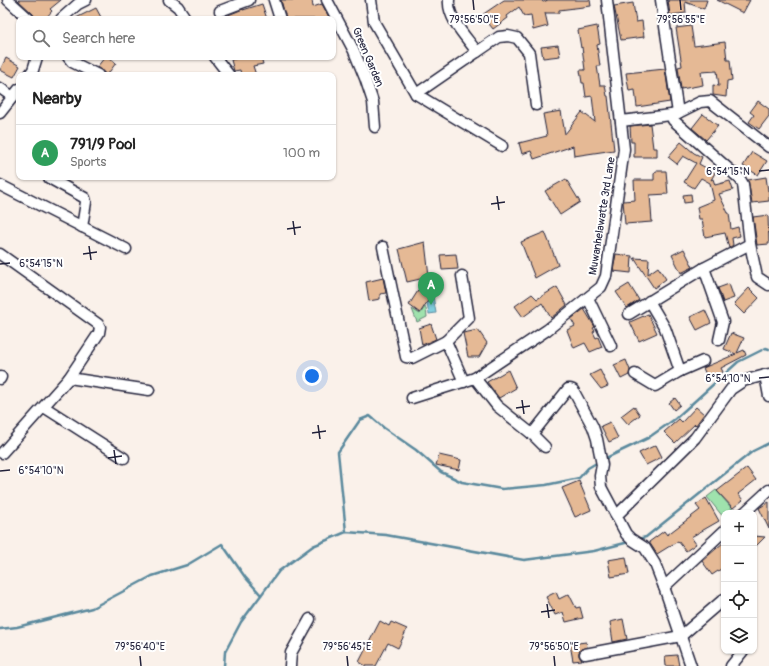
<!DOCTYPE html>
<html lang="en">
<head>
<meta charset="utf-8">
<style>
	:root { --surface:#fff; --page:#f6f6f6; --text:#222; --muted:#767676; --line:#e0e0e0; --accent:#22223b }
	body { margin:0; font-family:Pangolin,sans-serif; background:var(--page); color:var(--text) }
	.controls { position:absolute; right:12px; bottom:12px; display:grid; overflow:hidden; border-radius:8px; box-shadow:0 1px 3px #0004 }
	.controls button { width:36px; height:36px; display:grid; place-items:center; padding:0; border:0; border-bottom:1px solid var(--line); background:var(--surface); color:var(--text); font:20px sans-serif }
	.you { position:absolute; left:312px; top:376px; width:14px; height:14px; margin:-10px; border:3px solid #fff; border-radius:50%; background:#1a73e8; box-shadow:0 0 0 6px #1a73e833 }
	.badge { display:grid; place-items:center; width:26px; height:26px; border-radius:50%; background:var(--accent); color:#fff; font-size:13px; font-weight:700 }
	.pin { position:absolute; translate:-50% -33px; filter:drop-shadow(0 1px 2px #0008) }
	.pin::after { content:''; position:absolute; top:21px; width:14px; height:12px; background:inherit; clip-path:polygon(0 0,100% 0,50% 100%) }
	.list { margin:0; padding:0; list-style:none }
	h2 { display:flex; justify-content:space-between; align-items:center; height:52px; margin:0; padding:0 16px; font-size:17px }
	h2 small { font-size:13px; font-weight:400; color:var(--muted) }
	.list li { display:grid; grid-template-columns:26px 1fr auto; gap:12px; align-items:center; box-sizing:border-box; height:56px; padding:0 16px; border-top:1px solid var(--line) }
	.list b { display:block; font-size:15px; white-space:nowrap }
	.list p { margin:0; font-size:13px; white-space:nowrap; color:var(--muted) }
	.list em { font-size:13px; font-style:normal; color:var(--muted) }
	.icon { flex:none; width:22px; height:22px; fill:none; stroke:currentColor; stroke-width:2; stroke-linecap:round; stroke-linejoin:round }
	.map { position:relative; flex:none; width:769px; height:666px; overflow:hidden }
	.search { position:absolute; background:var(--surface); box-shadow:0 1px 3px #0004; left:16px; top:16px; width:320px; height:44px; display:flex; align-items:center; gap:10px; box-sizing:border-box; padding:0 14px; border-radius:8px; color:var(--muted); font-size:15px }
	.panel { position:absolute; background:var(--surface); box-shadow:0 1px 3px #0004; left:16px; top:72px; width:320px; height:108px; border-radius:8px }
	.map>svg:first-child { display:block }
	.green { fill:#9fe2ad; stroke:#608274 }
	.water { fill:#80cede; stroke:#5a899d }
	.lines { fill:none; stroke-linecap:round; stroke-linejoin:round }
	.stream { stroke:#5a899d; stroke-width:2.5 }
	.building { fill:#e5b995; stroke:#22223b }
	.minor-casing { stroke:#22223b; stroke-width:13 }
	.minor { stroke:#fff; stroke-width:10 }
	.ticks { fill:none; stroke:#22223b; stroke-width:1.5 }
	.labels { text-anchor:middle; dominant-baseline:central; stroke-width:4; stroke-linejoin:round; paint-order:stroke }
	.street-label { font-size:11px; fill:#22223b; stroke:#fff }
	.ticks-label { font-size:10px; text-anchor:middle; fill:#22223b; stroke:#fff; stroke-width:4; stroke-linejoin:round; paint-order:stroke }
</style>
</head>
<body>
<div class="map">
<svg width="769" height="666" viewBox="0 0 769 666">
	<rect width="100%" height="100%" fill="#faf1ea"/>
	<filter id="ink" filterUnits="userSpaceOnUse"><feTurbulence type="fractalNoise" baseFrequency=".025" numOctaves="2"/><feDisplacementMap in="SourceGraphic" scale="8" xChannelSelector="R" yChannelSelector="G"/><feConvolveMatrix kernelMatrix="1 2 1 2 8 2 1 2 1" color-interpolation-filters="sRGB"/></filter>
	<g filter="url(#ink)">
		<g class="green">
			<polygon points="425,307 426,309 427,317 417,322 412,309 420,314"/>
			<polygon points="716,490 735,512 735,513 724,513 724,518 707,497"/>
		</g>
		<polygon class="water" points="433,296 436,313 429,314 426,297"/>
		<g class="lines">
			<g class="stream">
				<polyline points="604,459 648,438 675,419 738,362 766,348 769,349"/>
				<polyline points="346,532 338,452 360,420 370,416 384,428 416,450 441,472 462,482 502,489 546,485 579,478 588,468 598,462"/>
				<polyline points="638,539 646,537 753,451 769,443"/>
				<polyline points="0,629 17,627 92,608 152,576 187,565 222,544 245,577 261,595"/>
				<polyline points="224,666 225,652 241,622 279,571 313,546 346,532 386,535 524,560 594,551 629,542"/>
			</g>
		</g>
		<g class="building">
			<polygon points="18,0 61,0 50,9 52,11 45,19 35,19 33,14"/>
			<polygon points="281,0 312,0 313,7 322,4 330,19 286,19"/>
			<polygon points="504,0 541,0 543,2 548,0 590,0 591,6 559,10 559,13 545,13 548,26 533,30 531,15 524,16 519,7 507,16 508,18 493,29 482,15"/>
			<polygon points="668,0 707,0 704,9 685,2 686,13 670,15"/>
			<polygon points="717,0 750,0 743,13"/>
			<polygon points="633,3 636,22 642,21 644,37 621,40 614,6"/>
			<polygon points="262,4 267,19 227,19 226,16 243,9 243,10"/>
			<polygon points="96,8 102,19 74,19"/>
			<polygon points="597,26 600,44 597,45 600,66 597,66 600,85 605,85 607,96 608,96 614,150 574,156 573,146 534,159 531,151 522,154 519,143 547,136 543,114 561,111 565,134 582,112 595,122 592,96 586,97 584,83 582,83 580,70 585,70 582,47 581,48 578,30"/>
			<polygon points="691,26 694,46 725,42 727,60 730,60 732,80 727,81 726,97 713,95 713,85 719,86 717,71 701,72 703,85 681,89 678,67 682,66 676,28"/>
			<polygon points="558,45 560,56 543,58 541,47"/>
			<polygon points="105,57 109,57 116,63 107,75 97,67"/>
			<polygon points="242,57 261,57 263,64 253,66 256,75 241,75 240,70 234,71 231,60"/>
			<polygon points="6,58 20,66 14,77 0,70"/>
			<polygon points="665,69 670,102 637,107 635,90 629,91 626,73"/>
			<polygon points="758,101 769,109 769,116 759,129 749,122 754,115 750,112"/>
			<polygon points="703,114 718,126 706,140 692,128"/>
			<polygon points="650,124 653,148 657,148 657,157 634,157 634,142 631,142 630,126"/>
			<polygon points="681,142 694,153 702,157 699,164 715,173 711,180 713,179 715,185 730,181 733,190 719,194 728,213 729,213 731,229 738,227 740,236 732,238 733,245 729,248 725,233 705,237 702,219 699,219 697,207 714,200 710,183 701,178 694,188 684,182 696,163 683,156 677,164 668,157"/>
			<polygon points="752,152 767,161 758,175 743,166"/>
			<polygon points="656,171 666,171 668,194 650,195 652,222 625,224 623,201 635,200 634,180 654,180 654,174"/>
			<polygon points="766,177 768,191 769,190 769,201 752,203 748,180"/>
			<polygon points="566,179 580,202 560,215 545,191"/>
			<polygon points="691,194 692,202 684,203 683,195"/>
			<polygon points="768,215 769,244 757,245 753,217"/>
			<polygon points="545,232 558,265 535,278 521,242"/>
			<polygon points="425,242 429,277 407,282 399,249"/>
			<polygon points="684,249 693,267 681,273 672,255"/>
			<polygon points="456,254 458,269 442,270 440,255"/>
			<polygon points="616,254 632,256 631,273 613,271"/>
			<polygon points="634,258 649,259 648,274 658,267 666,279 654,288"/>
			<polygon points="383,278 386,293 380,294 380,299 369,301 366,282"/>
			<polygon points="629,284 639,300 627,308 616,292"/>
			<polygon points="729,284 734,298 723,302 718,288"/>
			<polygon points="421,286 433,293 420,313 409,305"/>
			<polygon points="557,287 567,305 551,318 542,303 523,317 515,306 532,294 537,299"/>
			<polygon points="749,288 759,298 744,314 734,304"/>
			<polygon points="584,309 595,327 593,328 595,331 593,332 596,338 598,337 602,347 590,352 585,343 574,348 567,330 575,326 571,319"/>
			<polygon points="705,310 711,323 697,330 690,317"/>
			<polygon points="648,314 657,333 639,341 630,322"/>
			<polygon points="431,324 436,339 422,345 419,328"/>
			<polygon points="478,330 487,343 479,357 468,357 463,333"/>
			<polygon points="731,333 744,338 737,353 744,350 746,355 721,368 723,372 708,379 703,368 736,354 724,349"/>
			<polygon points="626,360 630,370 629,375 621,379 614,365"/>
			<polygon points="508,370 516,388 499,398 487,382"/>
			<polygon points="600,370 608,386 601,389 590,375"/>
			<polygon points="675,398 680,405 674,410 669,403"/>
			<polygon points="634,406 640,415 628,424 621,416"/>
			<polygon points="696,407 704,414 696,425 695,424 675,443 664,432 679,419 682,422"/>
			<polygon points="610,422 618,438 609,442 601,426"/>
			<polygon points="656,445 662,457 646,465 639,453"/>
			<polygon points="439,455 461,460 459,470 436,465"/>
			<polygon points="747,468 756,480 738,494 743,500 733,508 717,491"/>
			<polygon points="579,481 591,510 575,517 562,488"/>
			<polygon points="706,498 719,521 691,537 696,544 686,551 678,541 657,554 649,542 664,531 667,535 700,510 696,505"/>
			<polygon points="769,502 769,529 759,508"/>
			<polygon points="754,536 765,537 754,548"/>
			<polygon points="724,542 724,567 712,575 702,561"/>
			<polygon points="626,557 629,574 611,577 608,560"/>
			<polygon points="556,592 559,599 569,594 576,608 580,607 583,618 566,622 563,612 555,615 546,597"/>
			<polygon points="623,619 627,639 613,642 610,622"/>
			<polygon points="380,621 389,626 391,622 407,629 398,648 388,643 376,666 366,666 359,662"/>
			<polygon points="586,642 587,647 581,649 579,652 579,656 582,660 573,661 570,644"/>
			<polygon points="677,655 679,666 666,666 665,656"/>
		</g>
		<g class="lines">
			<defs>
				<g id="minor">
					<polyline points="8,0 29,19"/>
					<polyline points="169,0 178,7 186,19"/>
					<polyline points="274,0 280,19"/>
					<polyline points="327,0 354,51 365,78 373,102 375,127"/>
					<polyline points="371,0 374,22 416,94 502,146"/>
					<polyline points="661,0 678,113"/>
					<polyline points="220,11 249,0"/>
					<polyline points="61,19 78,4 86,0"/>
					<polyline points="477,52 499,37 508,36 517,38 529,53 536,105"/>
					<polyline points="68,57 72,62 98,75"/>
					<polyline points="215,57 229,75"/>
					<polyline points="29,75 33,70 37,57"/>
					<polyline points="0,88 13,97"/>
					<path d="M416,94L477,52C467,38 447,18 449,0"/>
					<polyline points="0,113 19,89"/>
					<polyline points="671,115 673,120 740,179 743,184 750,244 757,277 769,285"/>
					<polyline points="621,121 671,115 678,113 700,102 710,101 769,147"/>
					<polyline points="49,178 85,198 86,202 82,227"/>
					<polyline points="0,185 126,249"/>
					<polyline points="383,247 406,357 412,358 446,341 464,382"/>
					<polyline points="0,254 98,324 100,327 99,333 69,378 2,453"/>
					<polyline points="704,268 723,322 719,340"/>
					<polyline points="588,298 611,346"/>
					<polyline points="649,301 665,328 680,371"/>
					<polyline points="629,314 704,268 750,244"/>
					<polyline points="446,341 469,318 462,276"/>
					<polyline points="635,374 655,386 680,371 703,361"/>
					<polyline points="765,375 769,396"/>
					<polyline points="69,378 149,390"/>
					<polyline points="475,378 497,406 532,434 533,433 568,389 570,389 573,390 593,427 597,439 602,465 600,476 601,487 626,534 631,539 645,548 655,564 664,587 691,666"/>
					<polyline points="0,379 1,377"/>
					<polyline points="412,398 475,378 547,330 601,287 606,276 624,149 607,0"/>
					<polyline points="44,407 124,458"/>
					<polyline points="532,434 545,447"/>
					<polyline points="744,513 769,490"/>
					<polyline points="616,516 695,438 731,389 743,381 769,374"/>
					<polyline points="664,587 724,531"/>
					<polyline points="585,654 681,636 724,599"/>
					<polyline points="290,666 291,653 310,619"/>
					<polyline points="731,666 743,651"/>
				</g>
			</defs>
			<use href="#minor" class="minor-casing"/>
			<use href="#minor" class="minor"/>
		</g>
	</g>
	<path class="ticks" d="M473,0L474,10M680,0L681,10M759,171L769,170M497,196L499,210M491,204L505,202M293,221L295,235M287,229L301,227M89,246L91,260M83,254L97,252M0,264L10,263M759,378L769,377M522,400L524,414M516,408L530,406M318,425L320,439M312,433L326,431M114,450L116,464M108,458L122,456M0,471L10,470M547,604L549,618M541,612L555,610M140,656L141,666M347,656L348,666M554,656L555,666"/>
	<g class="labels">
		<g class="street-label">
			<text transform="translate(368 57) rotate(67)">Green Garden</text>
			<text transform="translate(602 216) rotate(-81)">Muwanhelawatte 3rd Lane</text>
		</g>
	</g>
	<g class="ticks-label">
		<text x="474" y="23">79°56'50"E</text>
		<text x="681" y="23">79°56'55"E</text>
		<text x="728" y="175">6°54'15"N</text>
		<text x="41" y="267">6°54'15"N</text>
		<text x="728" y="382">6°54'10"N</text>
		<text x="41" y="474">6°54'10"N</text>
		<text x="140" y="650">79°56'40"E</text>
		<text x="347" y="650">79°56'45"E</text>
		<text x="554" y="650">79°56'50"E</text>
	</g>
</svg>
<div class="controls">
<button>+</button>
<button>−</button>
<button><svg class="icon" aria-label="locate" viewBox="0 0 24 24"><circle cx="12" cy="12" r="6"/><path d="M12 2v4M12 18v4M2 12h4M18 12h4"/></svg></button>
<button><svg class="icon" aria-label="layers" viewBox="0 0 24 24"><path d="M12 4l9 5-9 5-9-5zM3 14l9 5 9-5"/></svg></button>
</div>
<div class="you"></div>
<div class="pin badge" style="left:431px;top:305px;background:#2e9e5b">A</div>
<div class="search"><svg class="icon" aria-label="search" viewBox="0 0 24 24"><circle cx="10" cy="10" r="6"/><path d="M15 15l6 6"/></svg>Search here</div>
<section class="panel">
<h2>Nearby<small></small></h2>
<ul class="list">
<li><span class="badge" style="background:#2e9e5b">A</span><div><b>791/9 Pool</b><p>Sports</p></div><em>100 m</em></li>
</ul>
</section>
</div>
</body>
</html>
